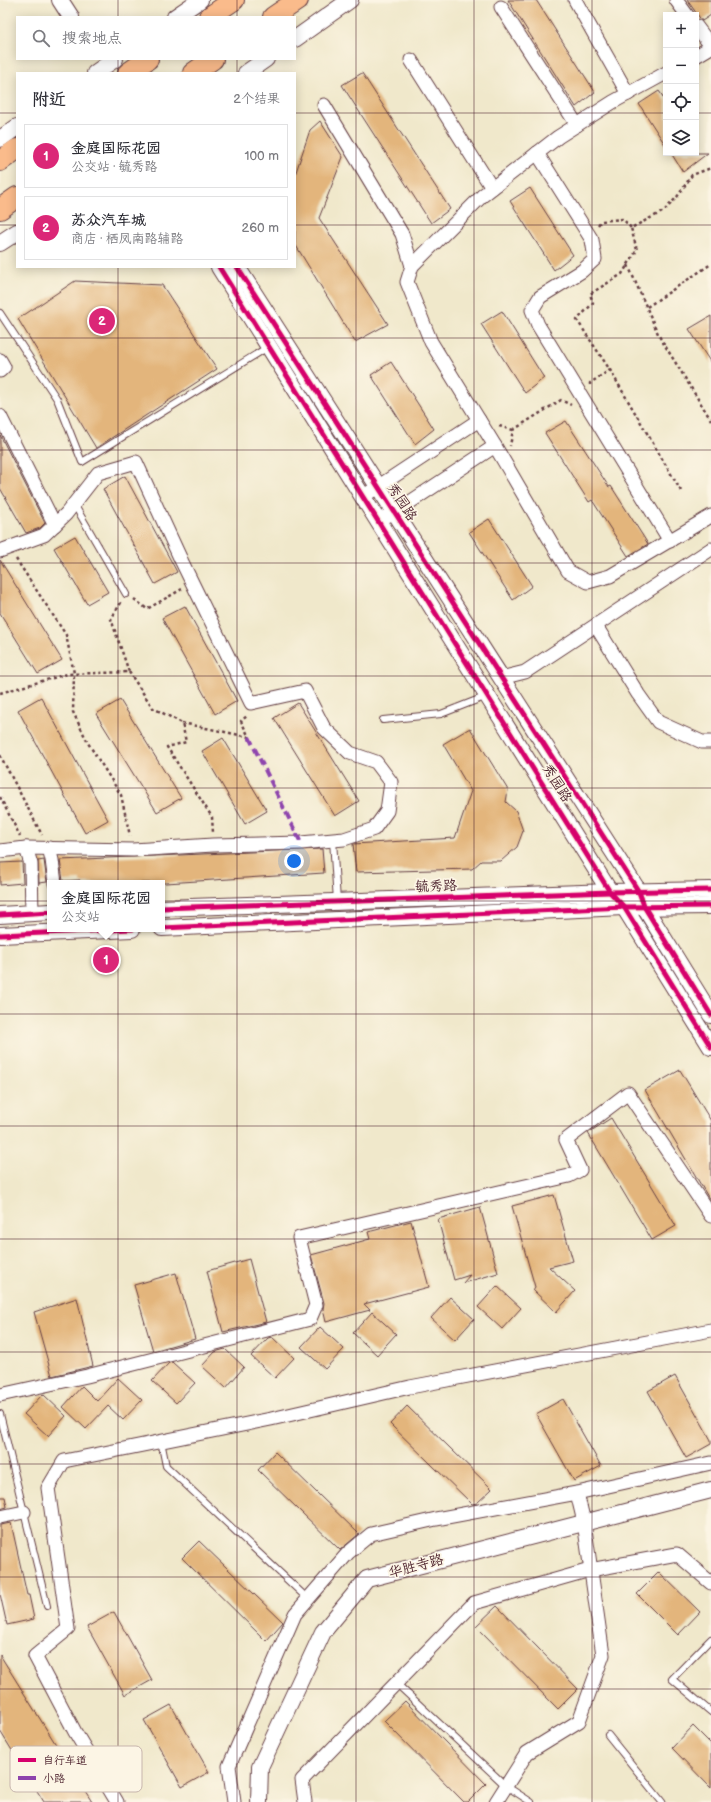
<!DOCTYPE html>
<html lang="zh">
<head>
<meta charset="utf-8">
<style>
	:root { --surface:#fff; --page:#f2f2f3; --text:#2b2b33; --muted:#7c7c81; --line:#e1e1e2; --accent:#db2777 }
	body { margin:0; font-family:"Balsamiq Sans","LXGW WenKai TC",sans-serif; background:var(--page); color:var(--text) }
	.controls { position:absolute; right:12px; top:12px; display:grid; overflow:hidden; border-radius:0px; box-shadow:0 2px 10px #0003 }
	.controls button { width:36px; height:36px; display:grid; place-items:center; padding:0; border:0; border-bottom:1px solid var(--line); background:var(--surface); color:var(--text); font:20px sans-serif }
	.you { position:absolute; left:294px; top:861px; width:14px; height:14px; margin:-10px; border:3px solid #fff; border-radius:50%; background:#1a73e8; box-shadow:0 0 0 6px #1a73e833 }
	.badge { display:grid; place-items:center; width:26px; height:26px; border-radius:50%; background:var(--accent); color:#fff; font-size:13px; font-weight:700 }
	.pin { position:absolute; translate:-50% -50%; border:2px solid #fff; box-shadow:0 1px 4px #0006 }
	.popup { position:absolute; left:47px; top:880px; width:118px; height:52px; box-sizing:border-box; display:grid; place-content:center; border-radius:0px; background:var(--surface); filter:drop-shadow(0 1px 3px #0005); font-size:13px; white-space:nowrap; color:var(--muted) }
	.popup b { font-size:15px; color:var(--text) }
	.popup::after { content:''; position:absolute; left:50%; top:100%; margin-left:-8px; border:8px solid transparent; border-top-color:var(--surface) }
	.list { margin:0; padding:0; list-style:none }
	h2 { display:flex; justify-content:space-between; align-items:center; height:52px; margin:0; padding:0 16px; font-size:17px }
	h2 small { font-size:13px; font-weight:400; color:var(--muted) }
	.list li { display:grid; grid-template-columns:26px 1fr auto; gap:12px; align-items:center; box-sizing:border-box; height:64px; margin:0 8px 8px; padding:0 8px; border:1px solid var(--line); border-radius:0px }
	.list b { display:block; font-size:15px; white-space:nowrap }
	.list p { margin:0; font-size:13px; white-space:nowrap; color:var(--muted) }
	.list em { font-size:13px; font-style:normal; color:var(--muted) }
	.icon { flex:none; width:22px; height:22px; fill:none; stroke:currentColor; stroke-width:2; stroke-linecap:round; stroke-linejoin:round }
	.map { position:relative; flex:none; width:711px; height:1802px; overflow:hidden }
	.search { position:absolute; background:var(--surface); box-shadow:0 2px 10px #0003; left:16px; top:16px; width:280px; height:44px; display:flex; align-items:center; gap:10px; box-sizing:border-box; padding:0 14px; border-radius:0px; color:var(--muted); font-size:15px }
	.panel { position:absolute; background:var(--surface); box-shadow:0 2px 10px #0003; left:16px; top:72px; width:280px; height:196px; border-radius:0px }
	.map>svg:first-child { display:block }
	.building { fill:#e3b57c }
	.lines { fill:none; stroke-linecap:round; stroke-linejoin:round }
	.service-casing { stroke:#633d43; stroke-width:8 }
	.minor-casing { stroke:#633d43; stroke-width:15 }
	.tertiary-casing { stroke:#633d43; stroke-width:18 }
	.primary-casing { stroke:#633d43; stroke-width:22 }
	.path { stroke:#633d43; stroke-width:2.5; stroke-dasharray:3 3; stroke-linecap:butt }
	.service { stroke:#fff; stroke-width:6 }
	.minor { stroke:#fff; stroke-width:13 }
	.tertiary { stroke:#fff; stroke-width:16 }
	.primary { stroke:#fabb8b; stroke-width:20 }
	.quiet { stroke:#8e44ad; stroke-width:4; stroke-dasharray:8 4; stroke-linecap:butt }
	.cycleway-casing { stroke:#fcf5e5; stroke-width:8 }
	.cycleway { stroke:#d6006c; stroke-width:5 }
	.grid { fill:none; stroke:#4a1f2b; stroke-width:1; stroke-opacity:0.55 }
	.labels { text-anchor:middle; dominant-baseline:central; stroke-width:3.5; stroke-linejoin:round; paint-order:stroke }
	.street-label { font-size:14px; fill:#4a1f2b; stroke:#fcf5e5 }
	.key { fill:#fcf5e5; stroke:#c7b5ad; stroke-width:1 }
	.key-label { font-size:11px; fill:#4a1f2b }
</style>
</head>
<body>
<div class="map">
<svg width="711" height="1802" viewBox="0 0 711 1802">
	<rect width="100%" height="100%" fill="#fcf5e5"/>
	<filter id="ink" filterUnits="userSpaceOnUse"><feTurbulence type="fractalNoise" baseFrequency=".025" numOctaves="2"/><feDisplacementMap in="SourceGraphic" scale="8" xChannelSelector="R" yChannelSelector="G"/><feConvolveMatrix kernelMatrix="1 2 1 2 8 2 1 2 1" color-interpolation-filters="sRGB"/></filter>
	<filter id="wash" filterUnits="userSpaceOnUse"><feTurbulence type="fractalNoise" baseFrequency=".012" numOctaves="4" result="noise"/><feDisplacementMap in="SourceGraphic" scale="16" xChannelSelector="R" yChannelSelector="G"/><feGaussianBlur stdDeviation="0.9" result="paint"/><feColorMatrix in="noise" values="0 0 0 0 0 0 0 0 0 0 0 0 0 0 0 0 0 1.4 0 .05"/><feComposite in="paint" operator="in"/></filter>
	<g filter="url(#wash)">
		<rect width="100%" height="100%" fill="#f0e8cb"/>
		<g id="blocks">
			<g class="building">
				<polygon points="508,0 536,0 595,92 576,107"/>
				<polygon points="687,0 711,0 711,15 702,21"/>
				<polygon points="362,73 450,209 431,223 342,85"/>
				<polygon points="659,91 666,101 666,146 639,104"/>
				<polygon points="320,121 343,157 319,218 388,324 355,342 295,244 295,175 310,130"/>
				<polygon points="671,153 708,153 683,172"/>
				<polygon points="530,188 573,255 554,270 510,201"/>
				<polygon points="75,281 162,285 217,369 96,448 18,319"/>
				<polygon points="502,311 544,378 525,393 481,324"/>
				<polygon points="711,316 711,363 689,329"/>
				<polygon points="391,362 434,429 415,444 371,375"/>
				<polygon points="566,421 609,487 611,486 648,544 628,556 592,500 589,502 545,433"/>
				<polygon points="0,435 45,523 40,528 26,533 0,488"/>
				<polygon points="125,476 177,572 155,584 103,489"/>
				<polygon points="489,519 532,586 513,600 469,532"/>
				<polygon points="75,536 108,592 87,604 54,548"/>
				<polygon points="0,560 62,660 38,674 0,613"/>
				<polygon points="185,606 237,701 215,714 162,618"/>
				<polygon points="41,697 108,820 85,833 18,710"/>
				<polygon points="120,700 181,798 157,812 96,714"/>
				<polygon points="298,703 359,801 335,816 274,718"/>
				<polygon points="470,728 508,790 506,802 516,811 523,831 517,847 501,861 481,861 472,869 356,872 353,844 455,838 471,791 443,744"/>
				<polygon points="223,738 267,811 245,824 202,751"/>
				<polygon points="322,849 324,873 166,883 80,883 80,880 63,881 60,860"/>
				<polygon points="44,860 47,882 39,883 38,861"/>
				<polygon points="22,862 23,883 0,885 0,863"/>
				<polygon points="680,1070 711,1121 711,1202 645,1090"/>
				<polygon points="611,1118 676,1226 652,1240 588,1133"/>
				<polygon points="554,1195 573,1261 549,1267 575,1291 556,1312 533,1290 535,1287 512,1206"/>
				<polygon points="480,1207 498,1273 463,1283 470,1275 454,1280 438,1219"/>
				<polygon points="411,1221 429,1287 364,1304 370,1310 326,1322 323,1309 324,1303 311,1255 370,1239 368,1232"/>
				<polygon points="249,1259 266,1322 223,1332 207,1271"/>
				<polygon points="176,1273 195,1339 153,1351 134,1285"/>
				<polygon points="497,1286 521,1308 502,1329 478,1307"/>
				<polygon points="450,1297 474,1319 455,1340 431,1318"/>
				<polygon points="77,1298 93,1366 52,1376 34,1312"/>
				<polygon points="372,1312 396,1334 377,1355 353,1333"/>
				<polygon points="320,1327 344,1349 325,1369 301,1347"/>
				<polygon points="272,1337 294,1358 275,1378 251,1356 268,1338"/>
				<polygon points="225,1349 244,1367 226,1388 202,1366 215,1352"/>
				<polygon points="172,1362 195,1383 176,1403 152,1381 169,1363"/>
				<polygon points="675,1376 711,1440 711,1444 686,1458 648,1391"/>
				<polygon points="118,1378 142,1400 123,1420 108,1406 86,1429 63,1407 82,1386 97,1401"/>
				<polygon points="43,1394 66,1416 48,1436 24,1414"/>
				<polygon points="563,1399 601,1466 574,1481 536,1414"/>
				<polygon points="407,1406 492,1489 477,1503 472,1504 390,1424"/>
				<polygon points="275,1452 359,1534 340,1550 258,1470"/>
				<polygon points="0,1497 5,1497 7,1507 0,1509"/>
				<polygon points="11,1523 27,1595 29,1595 34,1619 7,1625 0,1594 0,1525"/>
				<polygon points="199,1541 283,1622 266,1641 182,1558"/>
				<polygon points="659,1572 700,1612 678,1635 637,1594"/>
				<polygon points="497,1606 578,1689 558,1709 476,1626"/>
				<polygon points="114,1612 152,1680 125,1695 87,1627"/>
				<polygon points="0,1655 92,1802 44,1802 0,1731"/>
				<polygon points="405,1701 486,1784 468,1802 464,1802 384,1721"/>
				<polygon points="171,1705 209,1772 182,1787 144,1720"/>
				<polygon points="693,1726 711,1744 711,1788 672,1748"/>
			</g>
		</g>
	</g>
	<g filter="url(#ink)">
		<use href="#blocks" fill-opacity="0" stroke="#633d43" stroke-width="1"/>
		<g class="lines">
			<defs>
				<g id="service">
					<polyline points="0,313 57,399 82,462 268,347"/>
					<polyline points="74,504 126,594"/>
					<polyline points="383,720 441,714 487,696"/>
					<polyline points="333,840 337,901"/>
					<polyline points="0,1414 47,1606"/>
					<polyline points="161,1441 166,1466 308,1599"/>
					<polyline points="711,1639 672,1679 711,1712"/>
					<polyline points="396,1683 506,1786 531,1802"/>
					<polyline points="608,1735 662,1802"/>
				</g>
				<g id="minor">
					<polyline points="575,0 628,94"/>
					<polyline points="676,0 687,15"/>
					<polyline points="501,7 577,125"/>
					<polyline points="696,26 711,46"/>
					<polyline points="696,56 711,47"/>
					<polyline points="411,60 492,188"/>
					<polyline points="666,73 613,102 558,137 482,196 412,266 407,282 431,342 495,446 568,571 588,582 610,576 711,516"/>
					<polyline points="324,105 402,234 412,266"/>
					<polyline points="537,153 592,240 595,259 582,271 540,297 532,310 538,325 670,541"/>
					<polyline points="0,360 4,367 0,371"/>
					<polyline points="0,416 55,525"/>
					<polyline points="364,496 479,420"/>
					<polyline points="379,520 395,512 495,446"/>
					<polyline points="0,551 44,535 66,514 98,473 136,462 182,562 251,703 305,691 324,728 350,753 376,762 391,782 387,811 374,829 344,839 301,843 213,845 133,850 26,848 0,851"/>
					<polyline points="596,626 638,694 658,722 702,742 711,742"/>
					<polyline points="501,678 525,672 711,549"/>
					<polyline points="26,848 31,864 32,914"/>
					<polyline points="49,848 52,860 55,883"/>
					<polyline points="0,1395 87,1376 310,1319 316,1305 299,1238 569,1176 580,1170 566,1140 628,1093 711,1216"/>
					<polyline points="0,1517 24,1512"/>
					<polyline points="117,1802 75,1732 35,1656 68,1629 48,1488 64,1461 271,1419 410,1387 711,1330"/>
					<polyline points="234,1802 229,1766 295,1614 348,1553 371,1534 436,1519 577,1493 711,1463"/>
					<polyline points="305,1802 302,1780 474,1603 590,1570 677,1554 711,1583"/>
					<polyline points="496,1802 527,1753 579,1721 603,1655 584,1522 577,1493"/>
				</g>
				<g id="tertiary">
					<polyline points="60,0 71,17"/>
					<polyline points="175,17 200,0"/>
					<polyline points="295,39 350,0"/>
					<polyline points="95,73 115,59"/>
					<polyline points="246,73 266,59"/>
					<polyline points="0,139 17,127"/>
					<polyline points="0,243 17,232"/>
					<polyline points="219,267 610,892 624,907 711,1047"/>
					<polyline points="237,267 639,892 645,908 711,1015"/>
					<polyline points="162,908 610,892 711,890"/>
					<polyline points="0,915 50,912"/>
					<polyline points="162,928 624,907 711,906"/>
					<polyline points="0,935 132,929"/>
					<polyline points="259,1802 260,1767 323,1632 367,1579 711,1490"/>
				</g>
				<g id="primary">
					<polyline points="209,17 234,0"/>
					<polyline points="273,17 298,0"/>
					<polyline points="128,73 148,59"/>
					<polyline points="193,73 213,59"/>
					<polyline points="0,161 17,149"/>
					<polyline points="0,209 17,197"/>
				</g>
			</defs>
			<use href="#service" class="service-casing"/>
			<use href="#minor" class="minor-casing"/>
			<use href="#tertiary" class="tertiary-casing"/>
			<use href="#primary" class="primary-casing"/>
			<g class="path">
				<polyline points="598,225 601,221 623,219 631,228"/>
				<polyline points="628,265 659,336 711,420"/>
				<polyline points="647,307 711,264"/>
				<polyline points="590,385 590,383 610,370"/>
				<polyline points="499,426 513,430 510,446"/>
				<polyline points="513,430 561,400 571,405"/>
				<polyline points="681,491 610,370 577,320 593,303 590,294 622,274 637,250 631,228 664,211 677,197 692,175 711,168"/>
				<polyline points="16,559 66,635 74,673 73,712 88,743 121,795 130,836"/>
				<polyline points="134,599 147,609 182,589"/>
				<polyline points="129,672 153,708 182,723 186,742 167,747 212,817 213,833"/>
				<polyline points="0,693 67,674 129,672 111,619 122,601"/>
				<polyline points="182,723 249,737 241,721 247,716"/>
				<polyline points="0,755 42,835"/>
				<polyline points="0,797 20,836"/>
			</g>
			<use href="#service" class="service"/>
			<use href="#minor" class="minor"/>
			<use href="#tertiary" class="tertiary"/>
			<use href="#primary" class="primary"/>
			<polyline class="quiet" points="249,737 301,843"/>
			<defs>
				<g id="cycleway">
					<polyline points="219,267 610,892 624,907 711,1047"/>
					<polyline points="237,267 639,892 645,908 711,1015"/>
					<polyline points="162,908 610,892 711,890"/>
					<polyline points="0,915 50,912"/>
					<polyline points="162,928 624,907 711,906"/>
					<polyline points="0,935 132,929"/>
				</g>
			</defs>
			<use href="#cycleway" class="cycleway-casing"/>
			<use href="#cycleway" class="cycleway"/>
		</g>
	</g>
	<path class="grid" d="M118,0V17M237,0V17M356,0V1802M474,0V1802M592,0V1802M118,59V73M237,59V73M0,113H17M295,113H666M696,113H711M0,225H17M295,225H711M118,267V1802M237,267V1802M0,338H711M0,450H711M0,563H711M0,676H711M0,788H711M0,901H711M0,1014H711M0,1126H711M0,1239H711M0,1352H711M0,1464H711M0,1577H711M0,1689H711"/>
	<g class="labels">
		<g class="street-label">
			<text transform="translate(402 502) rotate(57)">秀园路</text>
			<text transform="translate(557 783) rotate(58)">秀园路</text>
			<text transform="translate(436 886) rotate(-2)">毓秀路</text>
			<text transform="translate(416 1566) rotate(-15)">华胜寺路</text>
		</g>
	</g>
	<rect x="10" y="1746" width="132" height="46" rx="6" class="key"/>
	<rect x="18" y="1758" width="18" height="4" fill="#d6006c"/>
	<rect x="18" y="1776" width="18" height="4" fill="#8e44ad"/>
	<g class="key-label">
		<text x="43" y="1764">自行车道</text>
		<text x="43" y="1782">小路</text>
	</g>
</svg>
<div class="controls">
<button>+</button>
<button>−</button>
<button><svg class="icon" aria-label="locate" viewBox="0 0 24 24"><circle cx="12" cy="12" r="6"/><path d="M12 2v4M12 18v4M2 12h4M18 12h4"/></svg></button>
<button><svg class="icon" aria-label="layers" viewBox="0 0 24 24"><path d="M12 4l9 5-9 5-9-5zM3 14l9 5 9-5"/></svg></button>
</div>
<div class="you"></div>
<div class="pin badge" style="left:106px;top:960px">1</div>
<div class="popup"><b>金庭国际花园</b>公交站</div>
<div class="pin badge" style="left:102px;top:321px">2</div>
<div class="search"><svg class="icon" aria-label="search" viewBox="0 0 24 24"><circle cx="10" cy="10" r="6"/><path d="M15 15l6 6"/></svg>搜索地点</div>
<section class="panel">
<h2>附近<small>2个结果</small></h2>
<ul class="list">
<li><span class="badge">1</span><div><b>金庭国际花园</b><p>公交站 · 毓秀路</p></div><em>100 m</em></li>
<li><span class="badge">2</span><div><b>苏众汽车城</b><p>商店 · 栖凤南路辅路</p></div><em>260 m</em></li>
</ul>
</section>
</div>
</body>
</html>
